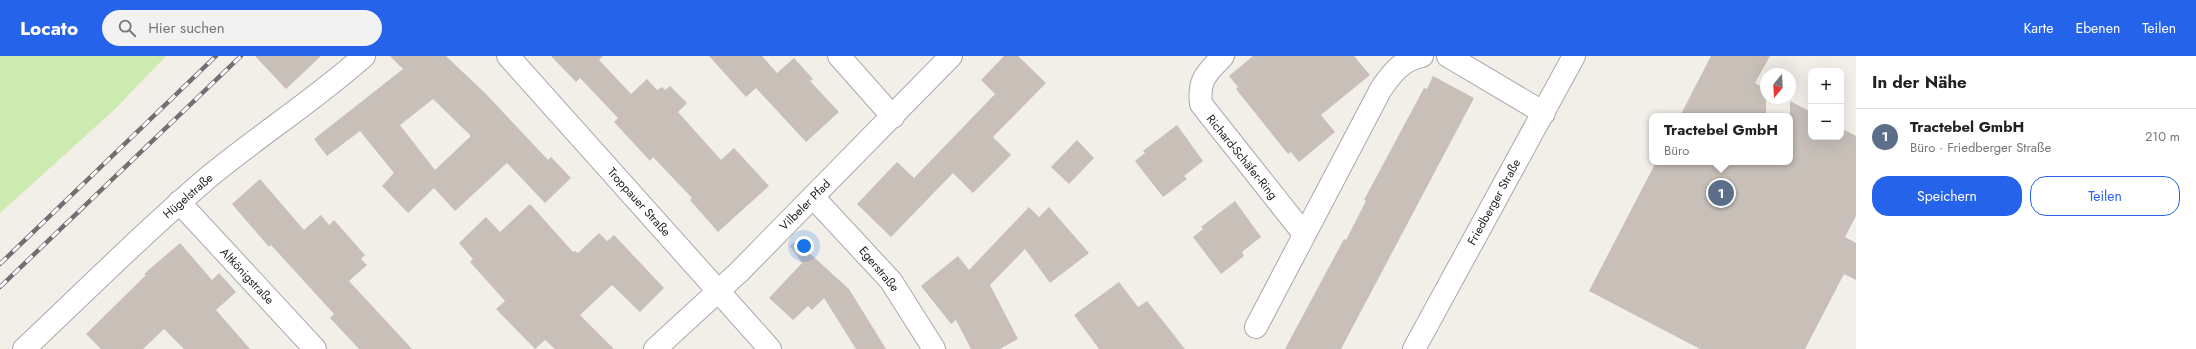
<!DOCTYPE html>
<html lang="de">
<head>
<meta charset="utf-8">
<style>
	:root { --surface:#fff; --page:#f2f2f2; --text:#222; --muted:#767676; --line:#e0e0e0; --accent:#2563eb }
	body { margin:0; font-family:Jost,sans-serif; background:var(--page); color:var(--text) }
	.controls { position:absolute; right:12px; top:12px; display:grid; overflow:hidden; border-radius:8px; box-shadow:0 4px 16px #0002 }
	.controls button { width:36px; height:36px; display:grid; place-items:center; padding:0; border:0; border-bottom:1px solid var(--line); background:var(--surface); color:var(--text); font:20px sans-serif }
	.compass { position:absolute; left:1760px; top:12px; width:36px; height:36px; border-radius:50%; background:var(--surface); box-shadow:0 4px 16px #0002; rotate:198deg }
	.you { position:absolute; left:804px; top:190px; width:14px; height:14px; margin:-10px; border:3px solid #fff; border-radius:50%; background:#1a73e8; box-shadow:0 0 0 6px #1a73e833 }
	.badge { display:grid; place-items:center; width:26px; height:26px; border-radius:50%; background:var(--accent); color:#fff; font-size:13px; font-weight:700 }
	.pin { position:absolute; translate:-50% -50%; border:2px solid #fff; box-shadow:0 1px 4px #0006 }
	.popup { position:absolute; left:1649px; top:57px; width:144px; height:52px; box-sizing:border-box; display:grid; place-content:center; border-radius:8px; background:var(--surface); filter:drop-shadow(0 1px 3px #0005); font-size:13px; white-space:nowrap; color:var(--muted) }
	.popup b { font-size:15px; color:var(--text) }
	.popup::after { content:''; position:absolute; left:50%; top:100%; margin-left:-8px; border:8px solid transparent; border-top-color:var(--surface) }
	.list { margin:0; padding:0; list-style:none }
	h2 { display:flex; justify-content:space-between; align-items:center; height:52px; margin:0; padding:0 16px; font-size:17px }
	h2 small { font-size:13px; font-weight:400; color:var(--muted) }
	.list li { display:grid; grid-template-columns:26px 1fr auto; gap:12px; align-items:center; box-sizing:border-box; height:56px; padding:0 16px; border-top:1px solid var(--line) }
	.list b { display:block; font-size:15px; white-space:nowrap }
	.list p { margin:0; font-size:13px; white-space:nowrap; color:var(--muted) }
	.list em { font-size:13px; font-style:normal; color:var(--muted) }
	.actions { display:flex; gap:8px; padding:12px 16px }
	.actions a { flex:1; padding:9px 0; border:1px solid var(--accent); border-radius:16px; text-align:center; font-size:14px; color:var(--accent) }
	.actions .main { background:var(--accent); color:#fff }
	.icon { flex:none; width:22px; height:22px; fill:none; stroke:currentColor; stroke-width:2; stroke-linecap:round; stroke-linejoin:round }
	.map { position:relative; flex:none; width:1856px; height:293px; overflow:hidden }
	header { display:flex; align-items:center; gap:24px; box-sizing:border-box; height:56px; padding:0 20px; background:var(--accent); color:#fff }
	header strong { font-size:19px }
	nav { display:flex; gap:22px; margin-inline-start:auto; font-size:14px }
	.search { width:280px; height:36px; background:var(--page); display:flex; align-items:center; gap:10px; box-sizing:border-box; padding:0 14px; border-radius:22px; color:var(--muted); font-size:15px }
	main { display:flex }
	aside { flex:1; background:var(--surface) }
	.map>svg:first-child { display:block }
	.grass { fill:#cdebb0 }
	.building { fill:#c7bfb8; fill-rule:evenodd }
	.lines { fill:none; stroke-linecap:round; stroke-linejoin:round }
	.minor-casing { stroke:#a9a9a9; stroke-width:24 }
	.tertiary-casing { stroke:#a9a9a9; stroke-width:24 }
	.minor { stroke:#fff; stroke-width:22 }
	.tertiary { stroke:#fff; stroke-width:22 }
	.rail-casing { stroke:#707070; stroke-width:4.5 }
	.rail { stroke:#fff; stroke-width:3; stroke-dasharray:9; stroke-linecap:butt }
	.labels { text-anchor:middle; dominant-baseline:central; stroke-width:3.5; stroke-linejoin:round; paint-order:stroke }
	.street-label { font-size:12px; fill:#222; stroke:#fff }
</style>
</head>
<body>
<header>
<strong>Locato</strong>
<div class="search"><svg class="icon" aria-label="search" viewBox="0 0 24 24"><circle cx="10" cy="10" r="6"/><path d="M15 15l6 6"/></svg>Hier suchen</div>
<nav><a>Karte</a><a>Ebenen</a><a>Teilen</a></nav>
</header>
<main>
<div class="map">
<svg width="1856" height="293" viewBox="0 0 1856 293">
	<rect width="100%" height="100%" fill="#f2efe9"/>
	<polygon class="grass" points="0,0 166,0 113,55 0,157"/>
	<g class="building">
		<polygon points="255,0 321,0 286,33"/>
		<path d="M390,0H446L486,38L548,104L551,101L571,122L545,147L507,107L455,155L434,132L408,157L382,130L394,117L360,75L327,100L314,83L403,13ZM433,43L471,80L435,114L400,69Z"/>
		<polygon points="551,0 603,0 599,4 631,38 647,23 657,34 662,31 665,34 670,30 687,47 678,56 721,104 734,92 769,130 718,176 690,144 692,142 653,101 650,105 614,66 618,62 580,22 576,26"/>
		<polygon points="709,0 762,0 777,17 794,2 813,23 810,25 839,56 806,86 756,32 746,41"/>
		<polygon points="1004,0 1018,0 1046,27 993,81 1011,99 973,137 953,117 891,181 857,148 897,106 914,122 995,38 981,24"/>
		<polygon points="1253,0 1354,0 1370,19 1321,59 1335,76 1299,106 1291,96 1288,98 1236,33 1238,31 1229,20"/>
		<polygon points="1711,0 1770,0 1755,27 1766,33 1766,60 1680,60"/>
		<polygon points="1433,20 1474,42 1341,293 1285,293 1344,183 1346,184 1366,145 1364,144 1424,32 1427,33"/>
		<polygon points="1790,45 1811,56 1811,81 1841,81 1841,72 1856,80 1856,160 1845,181 1856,187 1856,224 1844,218 1805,293 1700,293 1589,235 1656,106 1790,106"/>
		<polygon points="1177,69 1203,105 1184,120 1187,123 1163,141 1135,105 1145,97 1143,95"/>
		<polygon points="1077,84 1094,102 1069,128 1051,111"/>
		<polygon points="260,123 304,174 321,159 329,169 334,164 365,199 361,203 367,209 349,225 412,293 359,293 330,262 334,258 271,189 269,191 232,148"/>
		<polygon points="1235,145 1261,181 1242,196 1244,200 1221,218 1193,181 1203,173 1201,171"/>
		<polygon points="530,148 573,196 575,195 578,197 599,177 607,185 614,179 664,232 640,256 612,229 580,259 614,293 555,293 545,284 535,293 496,253 505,245 470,206 473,203 459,187 486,161 500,176"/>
		<polygon points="1029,151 1039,161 1049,151 1089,197 1050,227 1025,193 990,229 1018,283 1000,293 971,293 956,264 951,268 921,230 958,200 969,214"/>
		<polygon points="796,185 849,233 886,293 856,293 824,242 812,254 808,250 793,264 769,242 802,207 790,190"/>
		<polygon points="180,187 212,224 219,217 236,236 216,254 250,293 184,293 164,273 143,293 101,293 86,278 146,219 144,218"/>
		<polygon points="1119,226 1138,251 1147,245 1185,293 1099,293 1074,259"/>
	</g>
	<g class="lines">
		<defs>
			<g id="minor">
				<polyline points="508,0 770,293"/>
				<polyline points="839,0 893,61"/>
				<path d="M1223,0C1207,17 1198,23 1201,48L1304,178"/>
				<polyline points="1448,0 1544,57"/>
				<polyline points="813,141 891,225 934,293"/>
				<polyline points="179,146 315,293"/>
				<path d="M1256,271L1381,33C1392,17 1402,4 1422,0"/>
				<path d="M24,293C86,235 146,174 211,119C261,78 316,43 364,0"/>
				<polyline points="655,293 739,216 951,0"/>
			</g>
			<polyline id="tertiary" points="1414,293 1574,0"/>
		</defs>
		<use href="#minor" class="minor-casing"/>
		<use href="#tertiary" class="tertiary-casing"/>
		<use href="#minor" class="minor"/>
		<use href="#tertiary" class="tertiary"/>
		<defs>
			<g id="rail">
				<polyline points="0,208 216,0"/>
				<polyline points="0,231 241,0"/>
			</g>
		</defs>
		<use href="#rail" class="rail-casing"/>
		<use href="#rail" class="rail"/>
	</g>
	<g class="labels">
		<g class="street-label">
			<text transform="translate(1242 101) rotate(51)">Richard-Schäfer-Ring</text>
			<text transform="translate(188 140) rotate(-41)">Hügelstraße</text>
			<text transform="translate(639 146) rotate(48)">Troppauer Straße</text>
			<text transform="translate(1494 146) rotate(-61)">Friedberger Straße</text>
			<text transform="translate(805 149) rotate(-45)">Vilbeler Pfad</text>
			<text transform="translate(879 213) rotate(50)">Egerstraße</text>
			<text transform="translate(247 220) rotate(47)">Altkönigstraße</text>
		</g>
	</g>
</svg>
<div class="controls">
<button>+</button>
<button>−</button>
</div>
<svg class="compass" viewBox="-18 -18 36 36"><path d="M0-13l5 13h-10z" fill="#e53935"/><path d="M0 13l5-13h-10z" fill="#767676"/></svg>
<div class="you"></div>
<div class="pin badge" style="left:1721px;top:137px;background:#5c6f8a">1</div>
<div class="popup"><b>Tractebel GmbH</b>Büro</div>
</div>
<aside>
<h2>In der Nähe<small></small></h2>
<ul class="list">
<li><span class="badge" style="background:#5c6f8a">1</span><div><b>Tractebel GmbH</b><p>Büro · Friedberger Straße</p></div><em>210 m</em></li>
</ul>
<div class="actions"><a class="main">Speichern</a><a>Teilen</a></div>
</aside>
</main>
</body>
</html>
